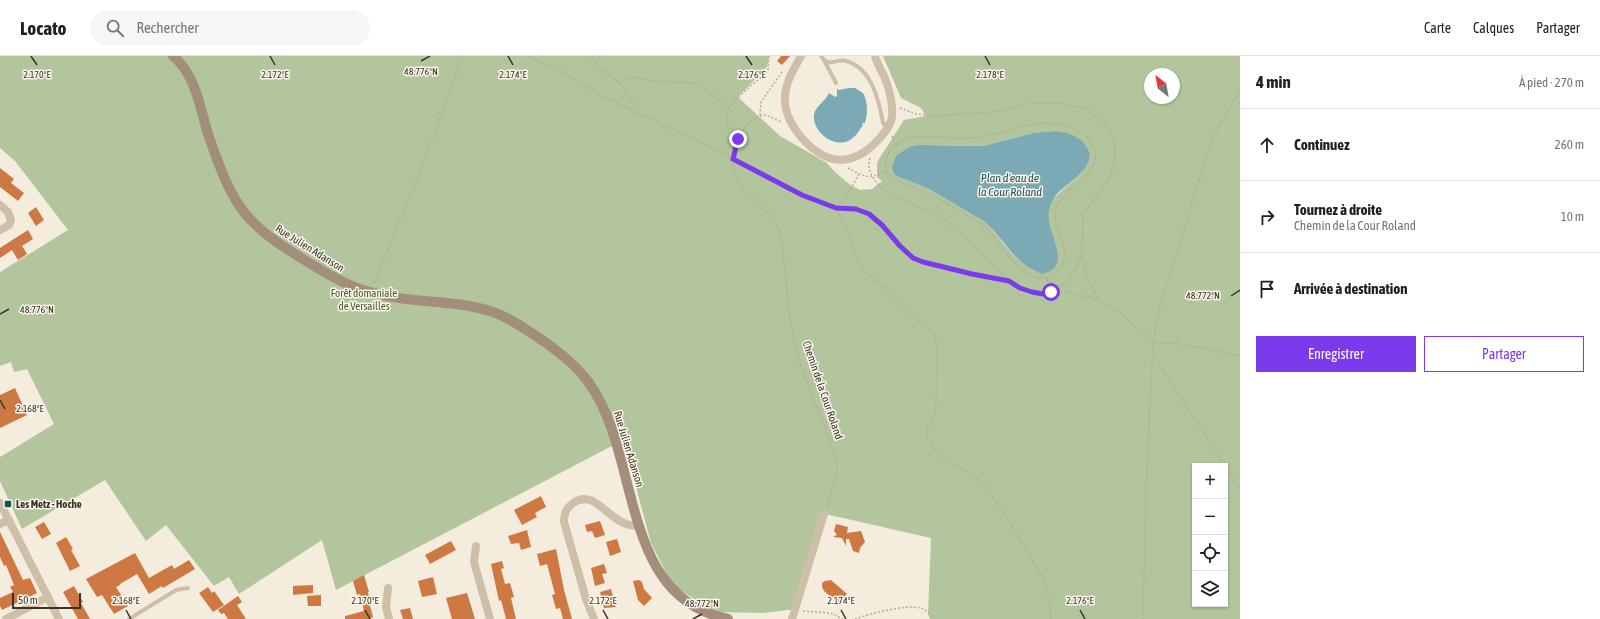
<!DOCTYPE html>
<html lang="fr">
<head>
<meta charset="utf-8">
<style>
	:root { --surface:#fff; --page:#f6f6f6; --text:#202124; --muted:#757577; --line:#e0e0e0; --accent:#7c3aed }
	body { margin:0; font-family:"Asap Condensed",sans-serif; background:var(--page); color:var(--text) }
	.controls { position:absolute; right:12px; bottom:12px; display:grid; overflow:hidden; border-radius:0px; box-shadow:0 1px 3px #0004 }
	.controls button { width:36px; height:36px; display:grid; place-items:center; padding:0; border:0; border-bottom:1px solid var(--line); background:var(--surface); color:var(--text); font:20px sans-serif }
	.compass { position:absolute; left:1144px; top:12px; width:36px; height:36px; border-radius:50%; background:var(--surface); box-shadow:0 1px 3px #0004; rotate:329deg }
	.scale { position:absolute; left:12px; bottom:10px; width:69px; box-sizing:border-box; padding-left:4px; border:2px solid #3a3129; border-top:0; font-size:11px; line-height:14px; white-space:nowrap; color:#3a3129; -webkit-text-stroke:3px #fbf6eb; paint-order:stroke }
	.stop { position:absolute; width:12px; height:12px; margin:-9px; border:3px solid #7c3aed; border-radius:50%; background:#fff }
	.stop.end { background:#7c3aed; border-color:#fff; box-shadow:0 1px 4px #0008 }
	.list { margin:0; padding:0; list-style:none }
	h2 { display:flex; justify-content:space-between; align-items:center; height:52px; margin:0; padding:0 16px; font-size:17px }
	h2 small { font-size:13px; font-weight:400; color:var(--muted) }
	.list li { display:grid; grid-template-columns:26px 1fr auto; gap:12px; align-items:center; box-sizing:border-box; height:72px; padding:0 16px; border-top:1px solid var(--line) }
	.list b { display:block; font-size:15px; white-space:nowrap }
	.list p { margin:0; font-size:13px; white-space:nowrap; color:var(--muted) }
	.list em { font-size:13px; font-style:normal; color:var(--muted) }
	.actions { display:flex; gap:8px; padding:12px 16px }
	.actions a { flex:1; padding:9px 0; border:1px solid var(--accent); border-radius:0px; text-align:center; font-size:14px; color:var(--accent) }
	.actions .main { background:var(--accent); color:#fff }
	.icon { flex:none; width:22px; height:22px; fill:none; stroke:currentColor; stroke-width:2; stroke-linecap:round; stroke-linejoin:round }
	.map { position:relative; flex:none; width:1240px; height:563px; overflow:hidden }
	header { display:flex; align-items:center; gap:24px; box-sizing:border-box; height:56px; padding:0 20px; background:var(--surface); border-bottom:1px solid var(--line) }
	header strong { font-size:19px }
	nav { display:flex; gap:22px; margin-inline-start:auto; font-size:14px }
	.search { width:280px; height:36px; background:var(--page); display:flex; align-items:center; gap:10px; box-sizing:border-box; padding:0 14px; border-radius:22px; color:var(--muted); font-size:15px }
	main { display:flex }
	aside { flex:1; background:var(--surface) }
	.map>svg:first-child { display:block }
	.green { fill:#b2c59d; fill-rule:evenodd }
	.water { fill:#7ba9b4 }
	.building { fill:#ce7843 }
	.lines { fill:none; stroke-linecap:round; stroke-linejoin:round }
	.path { stroke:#baa993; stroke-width:1.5; stroke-dasharray:2 2; stroke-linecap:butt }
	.service { stroke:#cebfa9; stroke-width:4 }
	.minor { stroke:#cebfa9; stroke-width:8 }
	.secondary { stroke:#a28e7a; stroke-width:10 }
	.route { stroke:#7c3aed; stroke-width:5 }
	.ticks { fill:none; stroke:#3a3129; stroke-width:1.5 }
	.poi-dot { fill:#1b515f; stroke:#fbf6eb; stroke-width:1.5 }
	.labels { text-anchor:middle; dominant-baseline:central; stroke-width:3; stroke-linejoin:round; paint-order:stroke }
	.street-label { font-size:11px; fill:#3a3129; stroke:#fbf6eb }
	.park-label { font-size:11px; fill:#435b2b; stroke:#fbf6eb }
	.poi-label { font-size:11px; font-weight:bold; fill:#3a3129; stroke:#fbf6eb; text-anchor:start }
	.water-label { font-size:12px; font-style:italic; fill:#1b515f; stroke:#fbf6eb }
	.ticks-label { font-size:10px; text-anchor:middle; fill:#3a3129; stroke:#fbf6eb; stroke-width:3; stroke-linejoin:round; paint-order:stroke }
</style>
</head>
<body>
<header>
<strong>Locato</strong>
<div class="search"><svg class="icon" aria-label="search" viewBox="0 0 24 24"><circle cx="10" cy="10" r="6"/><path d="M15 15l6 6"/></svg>Rechercher</div>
<nav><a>Carte</a><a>Calques</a><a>Partager</a></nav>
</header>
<main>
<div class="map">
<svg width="1240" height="563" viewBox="0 0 1240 563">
	<rect width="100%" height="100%" fill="#f4edde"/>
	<path class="green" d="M0,0H769L767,11L738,41L780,80L827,107L835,116L849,128L860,134L872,133L882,125L877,121V107L879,103L904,64L926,60L921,52L901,42L883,0H1240V563H930L928,558L931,482L821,457L796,553L763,557L716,556L673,530L651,487L624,386L610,391L336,534L322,484L239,538L229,521L214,530L166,469L146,485L105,424L22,473L0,425V401L54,368L27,313L14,316L11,306L0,310V216L68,174L15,105L0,92ZM1150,18H1174V42H1150ZM1056,75L1072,79L1090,101C1086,124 1056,130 1049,153C1043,173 1064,191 1055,209L1035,215C1025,209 1015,202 1008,193C1000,184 994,174 985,166L929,133L899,121L932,89L983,90L1033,77ZM1195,410H1225V548H1195Z"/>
	<g class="water">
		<path d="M849,32H855L863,37C868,47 868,56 865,67H862L863,69C859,75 855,82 848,85C833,92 812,75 814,59C815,50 826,45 829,37L835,41L837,40V33L839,34Z"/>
		<path d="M1056,75C1068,77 1081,80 1087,92C1099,111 1067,127 1057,138C1053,143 1050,149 1049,155C1044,175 1076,210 1042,218C1013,207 1006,185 985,166L929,133L899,121L894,118L892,111L896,100L909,91L919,89L983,90L1033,77Z"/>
	</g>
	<g class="building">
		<polygon points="781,0 790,0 782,9 777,5"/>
		<polygon points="0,112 14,123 11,127 24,137 18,145 0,131"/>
		<polygon points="36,151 44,164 36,170 28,157"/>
		<polygon points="28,174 33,183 22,190 27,198 18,204 12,194 0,202 0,192"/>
		<polygon points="15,332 27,359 0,372 0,339"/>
		<polygon points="541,440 546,451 535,457 537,461 522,469 514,454"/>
		<polygon points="600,465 605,479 595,482 592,475 587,476 585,469"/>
		<polygon points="44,466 51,478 42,483 35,471"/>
		<polygon points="836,468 848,471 847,477 861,475 865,486 860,492 859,497 853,495 849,483 846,483 846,490 842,482 834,481 834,480 837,479 834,475"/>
		<polygon points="527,474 531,491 521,494 519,487 511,488 508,480"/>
		<polygon points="0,476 23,524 30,522 37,537 2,554 0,550 0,542 13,536 10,531 14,529 6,509 4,510 0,501"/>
		<polygon points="66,481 73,493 71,494 80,510 70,515 56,487"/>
		<polygon points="617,483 621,496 610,500 606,486"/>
		<polygon points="451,485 456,494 430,508 425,499"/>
		<polygon points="556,493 564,534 572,563 563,563 560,552 556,553 552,539 555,538 547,508 540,510 537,498"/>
		<polygon points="135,497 149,522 172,509 174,513 189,504 195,513 163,532 162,530 149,538 137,518 120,528 120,529 116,531 128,550 114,558 102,539 97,541 86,523"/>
		<polygon points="502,505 504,512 501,513 505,528 510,527 514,541 511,542 516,563 506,563 501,544 499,545 491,508"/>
		<polygon points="604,508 607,517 602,518 605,527 595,530 591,512"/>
		<polygon points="364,519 369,536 368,536 370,546 369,546 373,561 370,563 345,563 345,560 364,555 360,538 357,539 353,525"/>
		<polygon points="433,521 437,538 422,541 418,525"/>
		<polygon points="639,524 642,526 644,533 652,542 644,550 638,544 633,525"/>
		<polygon points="831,524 847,538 839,548 824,535 822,531 822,527 825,525"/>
		<polygon points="313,529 313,537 293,539 293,530"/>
		<polygon points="74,530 83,546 81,547 90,563 78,563 63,536"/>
		<polygon points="208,531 212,537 214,535 224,549 213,556 199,537"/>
		<polygon points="611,533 616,551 604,552 600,536"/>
		<polygon points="467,537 475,563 452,563 446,542"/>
		<polygon points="321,539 321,550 308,550 307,540"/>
		<polygon points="238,540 242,546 237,549 246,563 228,563 224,557 221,558 218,554"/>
		<polygon points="410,552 413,563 403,563 400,554"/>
	</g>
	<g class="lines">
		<g class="path">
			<polyline points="528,0 566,18 600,39 702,87 801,139 836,152 856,153 863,155 882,169 900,191 913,202 923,206 972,218 1009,225"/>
			<polyline points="591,0 600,12 618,26 641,57"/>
			<path d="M782,16L761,46L760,60C742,69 731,90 733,110C736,139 771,150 780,176C783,185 783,196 784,206C787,232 788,259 794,285C803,327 826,366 837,408V418L827,451"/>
			<path d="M618,26L632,21L655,25L693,27L700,28L728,53C724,66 729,74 738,83"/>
			<polyline points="900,52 916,58 932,60 979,57 1003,55 1027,48 1048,47 1066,48 1085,53 1101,64 1109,74 1114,87 1115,106 1108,125 1083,158 1082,198 1087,222 1099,244"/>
			<path d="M728,53C739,38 754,28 768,15L769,0"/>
			<polyline points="760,60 766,59 781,66"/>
			<path d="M1041,67C1058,68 1076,69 1088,83C1116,117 1059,128 1055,157C1052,176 1075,195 1059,213C1056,217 1051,221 1047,222C1021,226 1002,188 988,174C979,165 966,159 955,152C944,145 932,139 920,134C910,129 889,126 886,112C884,107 886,100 890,95C908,70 947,85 973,82C996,80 1018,70 1041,67Z"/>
			<polyline points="892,80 896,89"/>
			<path d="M870,102C865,117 878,131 891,138C909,149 931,153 948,166C963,178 977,191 990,205C997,212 1002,219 1009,225C1040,250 1070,234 1081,200"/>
			<path d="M848,112C865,121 868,124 887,115"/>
			<polyline points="859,118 845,143 836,152 846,171 854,195 863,214 887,234 912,260 930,274 934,279 937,288 937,297 936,345 935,358 927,373 926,378 929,385 942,402 970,417 979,425 987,433 1003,455 1043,522 1049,543 1051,563"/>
			<polyline points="1047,223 1051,236"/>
			<polyline points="374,227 418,121 463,0"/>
			<polyline points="1057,234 1099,244 1117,254 1152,286"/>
			<polyline points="1153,287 1175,287 1240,300"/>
			<polyline points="1153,299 1240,433"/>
			<polyline points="803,555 830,557 843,563"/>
			<path d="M855,563C869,558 906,548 920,552C926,553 931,559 935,563"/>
			<polyline points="1143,563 1146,433 1153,287 1157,262 1207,99 1218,72 1240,34"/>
		</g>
		<g class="service">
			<path d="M821,0C829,13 835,2 846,5C872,12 879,45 883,67L888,72"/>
			<polyline points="824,4 836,27"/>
			<polyline points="129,563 176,534 188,532"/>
		</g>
		<g class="minor">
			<path d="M801,0C794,13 785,27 785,42C783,67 814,103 839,104C855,104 868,95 878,84C884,77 891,70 892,61C893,49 890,36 886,25C883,16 877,9 875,0"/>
			<polyline points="0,149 8,156 11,164 9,169 0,174"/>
			<polyline points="0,447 59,563"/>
			<polyline points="0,468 9,464"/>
			<polyline points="476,490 474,506 490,563"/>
			<polyline points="388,532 386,551 389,563"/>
			<polyline points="6,563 48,541"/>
			<path d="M594,563L586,543L564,466C564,457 566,453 573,447C597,430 611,474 639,469"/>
			<polyline points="792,563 824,458"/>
		</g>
		<path class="secondary" d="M173,0C197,20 200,54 209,81C218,107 230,142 249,162C266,181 290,195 311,208C332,221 353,233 378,238C415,248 455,243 493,256C511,262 528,275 545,286C561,298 577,310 589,327C642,400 618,541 728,563"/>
	</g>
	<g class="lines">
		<polyline class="route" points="738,83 733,103 802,139 836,152 856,153 869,158 882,169 900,190 913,202 923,206 972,218 1009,225 1020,232 1032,236 1043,238 1051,236"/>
	</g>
	<path class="ticks" d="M31,0L37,9M270,0L275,9M508,0L513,9M746,0L752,9M985,0L990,9M421,5L430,0M1231,240L1240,234M0,258L9,253M0,344L5,353M126,554L131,563M365,554L370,563M603,554L608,563M841,554L846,563M1080,554L1085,563M693,563L702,558"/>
	<rect class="poi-dot" x="4" y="444" width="8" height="8" rx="2"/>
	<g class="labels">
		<g class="street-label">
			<text transform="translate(310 192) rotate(32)">Rue Julien Adanson</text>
			<text transform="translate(823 334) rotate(71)">Chemin de la Cour Roland</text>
			<text transform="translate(629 393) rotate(73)">Rue Julien Adanson</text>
		</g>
		<g class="park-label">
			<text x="364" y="237">Forêt domaniale<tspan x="364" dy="13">de Versailles</tspan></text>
		</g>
		<g class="poi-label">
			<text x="16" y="448">Les Metz - Hoche</text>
		</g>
		<g class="water-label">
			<text x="1010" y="122">Plan d'eau de<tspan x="1010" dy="14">la Cour Roland</tspan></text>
		</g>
	</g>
	<g class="ticks-label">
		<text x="421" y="19">48.776°N</text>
		<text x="37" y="22">2.170°E</text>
		<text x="275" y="22">2.172°E</text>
		<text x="513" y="22">2.174°E</text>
		<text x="752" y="22">2.176°E</text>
		<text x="990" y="22">2.178°E</text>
		<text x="1203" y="243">48.772°N</text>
		<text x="37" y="257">48.776°N</text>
		<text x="30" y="356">2.168°E</text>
		<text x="126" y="548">2.168°E</text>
		<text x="365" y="548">2.170°E</text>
		<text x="603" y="548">2.172°E</text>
		<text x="841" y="548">2.174°E</text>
		<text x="1080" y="548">2.176°E</text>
		<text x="702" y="551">48.772°N</text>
	</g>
</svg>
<div class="controls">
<button>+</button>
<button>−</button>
<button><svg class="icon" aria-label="locate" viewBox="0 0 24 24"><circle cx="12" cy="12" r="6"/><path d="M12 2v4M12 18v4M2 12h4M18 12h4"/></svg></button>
<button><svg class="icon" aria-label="layers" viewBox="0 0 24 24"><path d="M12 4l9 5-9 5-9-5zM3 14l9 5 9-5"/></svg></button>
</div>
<svg class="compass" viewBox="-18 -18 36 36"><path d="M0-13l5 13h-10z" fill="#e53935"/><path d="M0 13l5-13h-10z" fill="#757577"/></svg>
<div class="scale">50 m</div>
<div class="stop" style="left:1051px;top:236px"></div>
<div class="stop end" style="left:738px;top:83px"></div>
</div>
<aside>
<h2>4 min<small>À pied · 270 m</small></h2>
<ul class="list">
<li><svg class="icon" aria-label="ahead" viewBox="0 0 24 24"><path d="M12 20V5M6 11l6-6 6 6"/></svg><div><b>Continuez</b></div><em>260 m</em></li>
<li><svg class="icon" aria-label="right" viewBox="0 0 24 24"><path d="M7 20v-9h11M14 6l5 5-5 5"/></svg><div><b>Tournez à droite</b><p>Chemin de la Cour Roland</p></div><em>10 m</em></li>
<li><svg class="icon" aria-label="arrive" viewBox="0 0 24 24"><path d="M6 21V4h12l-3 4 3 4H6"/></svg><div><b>Arrivée à destination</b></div></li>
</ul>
<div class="actions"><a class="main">Enregistrer</a><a>Partager</a></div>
</aside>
</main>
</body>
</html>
